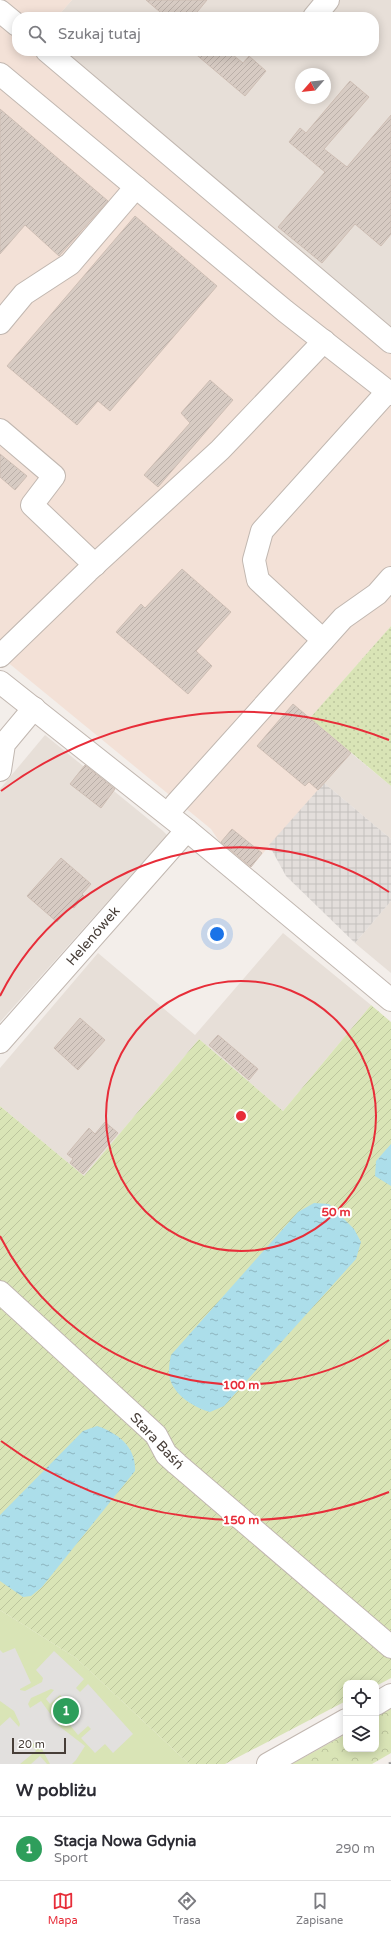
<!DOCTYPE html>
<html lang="pl">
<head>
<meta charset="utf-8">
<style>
	:root { --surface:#fff; --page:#f7f7f7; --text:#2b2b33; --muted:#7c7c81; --line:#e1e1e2; --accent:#e72d39 }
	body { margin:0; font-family:"Varela Round",sans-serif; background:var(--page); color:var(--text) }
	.controls { position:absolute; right:12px; bottom:12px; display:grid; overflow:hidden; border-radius:8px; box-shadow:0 2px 10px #0003 }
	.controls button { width:36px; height:36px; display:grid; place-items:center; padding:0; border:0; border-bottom:1px solid var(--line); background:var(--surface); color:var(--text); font:20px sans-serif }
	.compass { position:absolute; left:295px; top:68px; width:36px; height:36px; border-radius:50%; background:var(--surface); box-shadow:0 2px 10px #0003; rotate:242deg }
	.scale { position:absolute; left:12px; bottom:10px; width:54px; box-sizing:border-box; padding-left:4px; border:2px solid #473e38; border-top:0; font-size:11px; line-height:14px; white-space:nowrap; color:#473e38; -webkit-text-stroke:3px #fff; paint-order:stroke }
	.you { position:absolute; left:217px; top:934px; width:14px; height:14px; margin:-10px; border:3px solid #fff; border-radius:50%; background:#1a73e8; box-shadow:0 0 0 6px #1a73e833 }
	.badge { display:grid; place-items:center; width:26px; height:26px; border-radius:50%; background:var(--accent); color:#fff; font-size:13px; font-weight:700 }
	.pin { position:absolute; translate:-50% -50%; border:2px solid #fff; box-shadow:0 1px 4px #0006 }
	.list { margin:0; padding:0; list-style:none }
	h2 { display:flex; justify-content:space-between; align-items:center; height:52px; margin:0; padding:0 16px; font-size:17px }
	h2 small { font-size:13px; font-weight:400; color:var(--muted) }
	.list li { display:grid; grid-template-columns:26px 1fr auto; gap:12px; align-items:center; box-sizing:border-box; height:64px; padding:0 16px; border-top:1px solid var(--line) }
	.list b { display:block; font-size:15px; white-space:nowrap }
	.list p { margin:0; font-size:13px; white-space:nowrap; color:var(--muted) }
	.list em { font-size:13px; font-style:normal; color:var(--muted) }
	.icon { flex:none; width:22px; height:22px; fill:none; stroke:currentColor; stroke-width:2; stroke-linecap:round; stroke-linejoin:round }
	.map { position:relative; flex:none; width:391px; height:1764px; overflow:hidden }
	.search { position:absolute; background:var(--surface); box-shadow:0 2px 10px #0003; left:12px; right:12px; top:12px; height:44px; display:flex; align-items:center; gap:10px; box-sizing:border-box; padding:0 14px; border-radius:16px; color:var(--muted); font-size:15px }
	.sheet { height:116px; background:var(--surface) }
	nav { display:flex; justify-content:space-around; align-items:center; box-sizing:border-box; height:56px; border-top:1px solid var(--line); background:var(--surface); font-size:11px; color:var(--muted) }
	nav a { display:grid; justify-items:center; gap:2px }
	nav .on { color:var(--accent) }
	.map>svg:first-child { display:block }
	.residential { fill:#e7dfd8; fill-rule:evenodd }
	.commercial { fill:#f3e1d7 }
	.industrial { fill:url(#industrial-grid) }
	.grass { fill:url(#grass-dots) }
	.forest { fill:url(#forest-crowns) }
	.garden { fill:url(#garden-furrows) }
	.pitch { fill:#d9e4b6 }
	.parking { fill:#e2e0de }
	.water { fill:url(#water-ripples) }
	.building { fill:url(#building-hatch); stroke:#cebeb4 }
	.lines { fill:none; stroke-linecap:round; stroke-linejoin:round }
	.minor-casing { stroke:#c1b7b0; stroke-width:24 }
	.minor { stroke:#fff; stroke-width:22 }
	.rail { stroke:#989898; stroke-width:3; stroke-dasharray:5 5; stroke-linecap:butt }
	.ring { fill:none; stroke:#e72d39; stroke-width:2 }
	.labels { text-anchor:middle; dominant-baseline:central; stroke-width:4; stroke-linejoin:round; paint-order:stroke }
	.street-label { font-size:14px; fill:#473e38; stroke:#fff }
	.centre { fill:#e72d39; stroke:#fff; stroke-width:2 }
	.ring-label { font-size:12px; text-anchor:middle; font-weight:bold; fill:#e72d39; stroke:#fff; stroke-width:4; stroke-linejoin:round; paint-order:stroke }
</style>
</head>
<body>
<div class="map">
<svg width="391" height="1764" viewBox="0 0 391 1764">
	<defs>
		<pattern id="industrial-grid" width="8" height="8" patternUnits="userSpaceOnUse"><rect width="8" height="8" fill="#e3dedb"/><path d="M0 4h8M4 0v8" fill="none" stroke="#c4c0bd"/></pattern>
		<pattern id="grass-dots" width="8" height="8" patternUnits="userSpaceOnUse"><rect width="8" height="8" fill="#d9e4b6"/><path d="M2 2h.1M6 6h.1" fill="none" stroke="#bcc59d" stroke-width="1.8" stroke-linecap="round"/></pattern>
		<pattern id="forest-crowns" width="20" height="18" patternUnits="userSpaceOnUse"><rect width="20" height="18" fill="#d9e4b6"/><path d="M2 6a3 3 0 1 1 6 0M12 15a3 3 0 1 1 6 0" fill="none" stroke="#bcc59d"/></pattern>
		<pattern id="garden-furrows" width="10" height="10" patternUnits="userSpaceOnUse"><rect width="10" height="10" fill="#d9e4b6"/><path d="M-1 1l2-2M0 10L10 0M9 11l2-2" fill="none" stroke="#bcc59d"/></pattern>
		<pattern id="water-ripples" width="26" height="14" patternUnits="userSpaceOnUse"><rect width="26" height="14" fill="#acdeea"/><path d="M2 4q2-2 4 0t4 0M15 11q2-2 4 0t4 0" fill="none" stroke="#8eb5bf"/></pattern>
		<pattern id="building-hatch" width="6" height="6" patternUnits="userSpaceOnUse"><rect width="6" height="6" fill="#d7cbc3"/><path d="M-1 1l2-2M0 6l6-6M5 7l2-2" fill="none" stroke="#baafa8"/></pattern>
	</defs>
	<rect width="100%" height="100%" fill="#f3eeea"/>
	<g class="residential">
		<path d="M72,0H391V336L60,51H374V17H57ZM301,74H325V98H301Z"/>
		<polygon points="45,735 163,831 167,835 0,1022 0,789"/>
		<polygon points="351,753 391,786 391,839 324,783"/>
		<polygon points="391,901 391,973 355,943"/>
		<polygon points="283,933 371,1005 283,1111 199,1039 84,1176 0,1106 0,1068 98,953 195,1035"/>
	</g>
	<g class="commercial">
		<polygon points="0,0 72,0 57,17 20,17"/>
		<polygon points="0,19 17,33 17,51 38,51 391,352 391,626 310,718 351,753 250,868 221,844 211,829 0,656"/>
	</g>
	<polygon class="industrial" points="324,783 391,839 391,901 355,943 286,876 269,845"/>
	<polygon class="grass" points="391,626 391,786 310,718"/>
	<polygon class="forest" points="391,1708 391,1753 372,1764 292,1764 346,1734 346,1749 376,1749 376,1717"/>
	<polygon class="garden" points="371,1005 391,1022 391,1678 376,1686 376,1683 346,1683 346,1701 225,1764 189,1764 76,1658 0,1610 0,1106 84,1176 199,1039 283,1111"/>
	<polygon class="pitch" points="0,1610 76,1658 189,1764 0,1764"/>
	<g class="parking">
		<polygon points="15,1648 31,1683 20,1689 20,1690 25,1691 42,1682 43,1678 36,1670 54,1651 84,1679 76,1688 80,1692 88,1684 133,1734 113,1753 105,1744 95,1753 81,1738 91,1729 88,1726 78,1735 69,1724 79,1715 75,1711 65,1720 58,1712 68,1703 60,1695 50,1704 46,1699 54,1690 51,1689 31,1698 28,1704 30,1708 41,1701 59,1726 85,1746 76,1760 72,1764 50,1764 42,1749 28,1740 36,1751 20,1764 0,1764 0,1726 10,1717 19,1727 20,1724 14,1711 0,1701 0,1650 3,1653"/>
		<polygon points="40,1756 47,1764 31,1764"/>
	</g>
	<g class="water">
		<polygon points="391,1144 391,1186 375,1176 376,1161"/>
		<path d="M314,1203L329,1204L354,1229L361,1242L356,1259L224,1406L210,1412C192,1407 168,1392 169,1370C169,1365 170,1360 171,1355L298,1212Z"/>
		<path d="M97,1426C118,1433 136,1447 135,1471L42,1587L31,1596L23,1597L0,1581V1515L83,1431Z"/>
	</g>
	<g class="building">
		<polygon points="146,0 207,0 193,17 166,17"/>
		<polygon points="192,51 228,51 243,63 249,56 266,71 245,96"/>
		<polygon points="350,81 369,97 324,149 347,167 391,115 391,234 381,246 355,224 322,263 278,227 325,172 289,142 300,128 306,133"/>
		<polygon points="0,109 108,201 59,256 25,225 0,254"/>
		<polygon points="135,216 217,286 110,411 98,401 77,425 7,366"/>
		<polygon points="210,380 233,400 158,487 144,475 190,423 181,413"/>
		<polygon points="0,454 27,476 15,490 0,477"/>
		<polygon points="182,569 231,612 196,651 212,666 188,694 116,632 141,604 145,608"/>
		<polygon points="293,704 351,753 318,790 309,782 305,786 257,746"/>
		<polygon points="85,765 115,789 101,808 70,784"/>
		<polygon points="232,829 262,853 251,867 221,842"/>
		<polygon points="61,858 91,884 82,894 84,896 74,908 71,906 57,922 27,896"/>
		<polygon points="80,1018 105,1040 78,1070 54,1048"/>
		<polygon points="218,1035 258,1069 249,1080 209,1045"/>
		<polygon points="105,1122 118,1133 83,1174 70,1163 73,1159 67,1154 89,1128 95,1134"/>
	</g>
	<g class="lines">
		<defs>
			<g id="minor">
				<polyline points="0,11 17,25"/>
				<polyline points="314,17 328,0"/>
				<polyline points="47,51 391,342"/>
				<polyline points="0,74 285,311 391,394"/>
				<polyline points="0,323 24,294 70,264 136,187"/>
				<polyline points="0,430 54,476 32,505 95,565"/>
				<polyline points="323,640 258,580 254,560 262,531 388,391"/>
				<polyline points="0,656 88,571 220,450 324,341"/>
				<polyline points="0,682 187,830 391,1000"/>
				<polyline points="0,770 4,744 34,708"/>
				<polyline points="175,805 343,618 377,594 391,578"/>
				<polyline points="0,1042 187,830"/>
				<polyline points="0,1292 156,1435 166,1454 177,1464 391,1647"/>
				<polyline points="376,1704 391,1695"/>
				<polyline points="268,1764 346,1720"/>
			</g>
		</defs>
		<use href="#minor" class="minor-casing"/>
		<use href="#minor" class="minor"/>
		<polyline class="rail" points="389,1764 391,1763"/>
	</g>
	<g class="ring">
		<circle cx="241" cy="1116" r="135"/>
		<path d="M389 1340A269 269 0 0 1 0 1236M0 996A269 269 0 0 1 389 892"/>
		<path d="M389 1492A404 404 0 0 1 1 1441M1 791A404 404 0 0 1 389 740"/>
	</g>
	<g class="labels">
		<g class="street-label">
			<text transform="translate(93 936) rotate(-49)">Helenówek</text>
			<text transform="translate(157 1441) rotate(47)">Stara Baśń</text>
		</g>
	</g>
	<circle cx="241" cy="1116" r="6" class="centre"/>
	<g class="ring-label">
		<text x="336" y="1216">50 m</text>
		<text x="241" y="1389">100 m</text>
		<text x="241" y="1524">150 m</text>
	</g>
</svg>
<div class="controls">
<button><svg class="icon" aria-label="locate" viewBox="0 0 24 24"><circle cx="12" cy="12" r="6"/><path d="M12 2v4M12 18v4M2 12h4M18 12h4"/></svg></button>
<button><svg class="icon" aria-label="layers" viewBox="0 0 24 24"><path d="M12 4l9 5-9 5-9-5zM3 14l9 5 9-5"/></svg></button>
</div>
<svg class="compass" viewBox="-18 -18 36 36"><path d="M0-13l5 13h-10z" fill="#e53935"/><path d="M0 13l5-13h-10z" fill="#7c7c81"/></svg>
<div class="scale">20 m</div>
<div class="you"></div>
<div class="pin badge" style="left:66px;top:1711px;background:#2e9e5b">1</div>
<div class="search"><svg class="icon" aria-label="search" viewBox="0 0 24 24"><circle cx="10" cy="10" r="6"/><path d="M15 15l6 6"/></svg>Szukaj tutaj</div>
</div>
<section class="sheet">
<h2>W pobliżu<small></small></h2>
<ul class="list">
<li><span class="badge" style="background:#2e9e5b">1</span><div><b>Stacja Nowa Gdynia</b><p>Sport</p></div><em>290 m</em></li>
</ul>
</section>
<nav>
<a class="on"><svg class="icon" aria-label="map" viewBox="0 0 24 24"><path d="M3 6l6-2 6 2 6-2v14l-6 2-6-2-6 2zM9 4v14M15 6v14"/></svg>Mapa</a>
<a><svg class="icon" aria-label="directions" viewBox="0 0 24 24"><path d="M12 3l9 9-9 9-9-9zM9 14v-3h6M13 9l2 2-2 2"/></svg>Trasa</a>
<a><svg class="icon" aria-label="saved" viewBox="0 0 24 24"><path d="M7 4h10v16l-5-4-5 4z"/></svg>Zapisane</a>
</nav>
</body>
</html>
